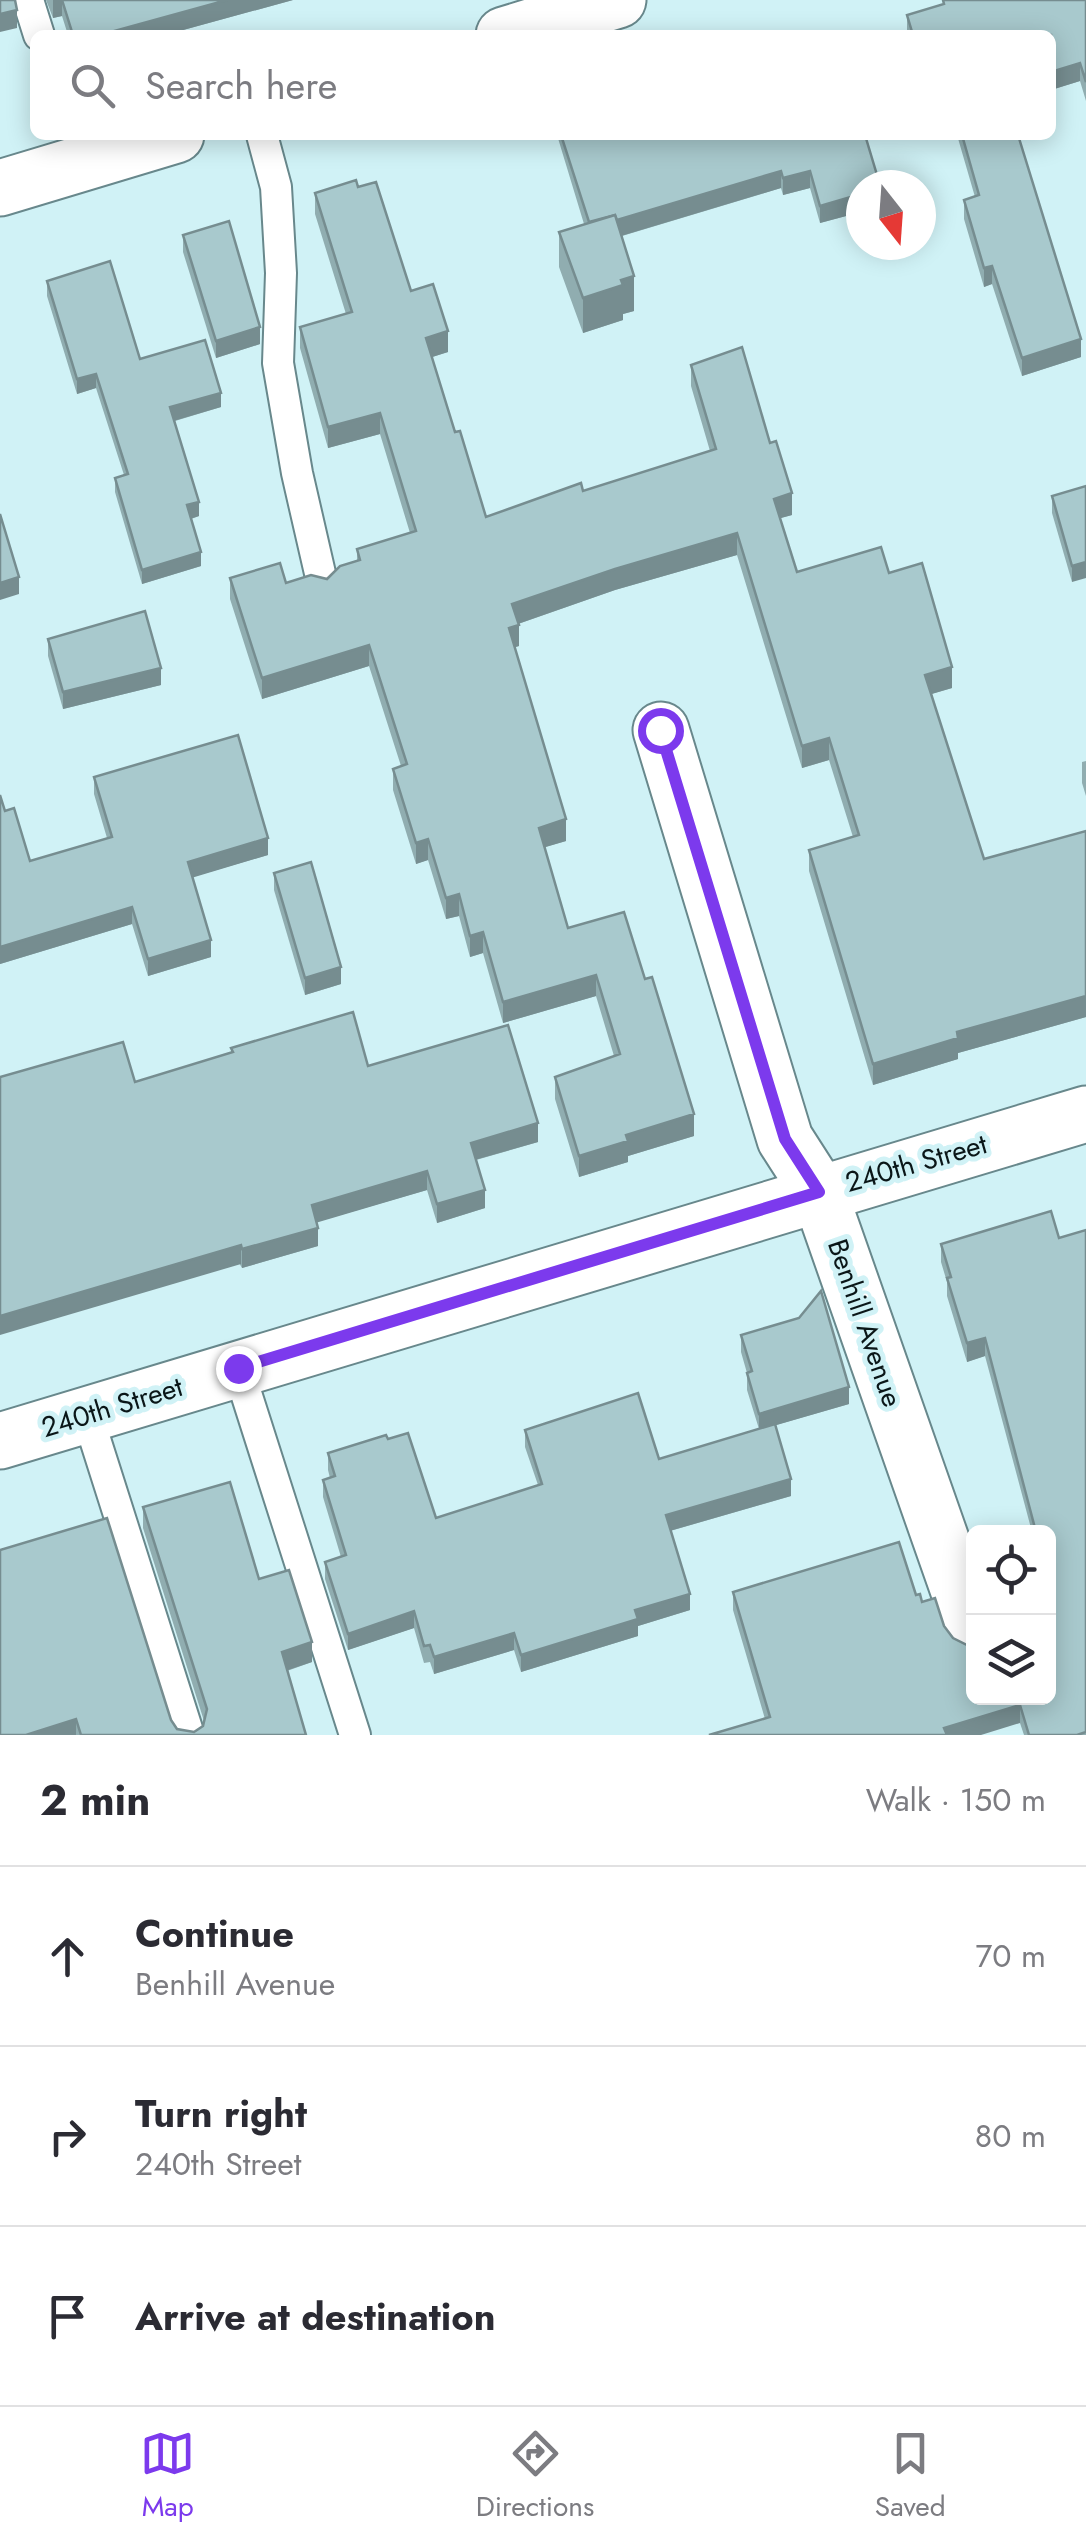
<!DOCTYPE html>
<html lang="en">
<head>
<meta charset="utf-8">
<style>
	:root { --surface:#fff; --page:#f7f7f7; --text:#2b2b33; --muted:#7c7c81; --line:#e1e1e2; --accent:#7c3aed }
	body { margin:0; font-family:Jost,sans-serif; background:var(--page); color:var(--text) }
	.controls { position:absolute; right:30px; bottom:30px; display:grid; overflow:hidden; border-radius:15px; box-shadow:0 5px 25px #0003 }
	.controls button { width:90px; height:90px; display:grid; place-items:center; padding:0; border:0; border-bottom:2px solid var(--line); background:var(--surface); color:var(--text); font:50px sans-serif }
	.compass { position:absolute; left:846px; top:170px; width:90px; height:90px; border-radius:50%; background:var(--surface); box-shadow:0 5px 25px #0003; rotate:163deg }
	.stop { position:absolute; width:30px; height:30px; margin:-22px; border:8px solid #7c3aed; border-radius:50%; background:#fff }
	.stop.end { background:#7c3aed; border-color:#fff; box-shadow:0 2px 10px #0008 }
	.list { margin:0; padding:0; list-style:none }
	h2 { display:flex; justify-content:space-between; align-items:center; height:130px; margin:0; padding:0 40px; font-size:42px }
	h2 small { font-size:32px; font-weight:400; color:var(--muted) }
	.list li { display:grid; grid-template-columns:65px 1fr auto; gap:30px; align-items:center; box-sizing:border-box; height:180px; padding:0 40px; border-top:2px solid var(--line) }
	.list b { display:block; font-size:38px; white-space:nowrap }
	.list p { margin:0; font-size:32px; white-space:nowrap; color:var(--muted) }
	.list em { font-size:32px; font-style:normal; color:var(--muted) }
	.icon { flex:none; width:55px; height:55px; fill:none; stroke:currentColor; stroke-width:2; stroke-linecap:round; stroke-linejoin:round }
	.map { position:relative; flex:none; width:1086px; height:1735px; overflow:hidden }
	.search { position:absolute; background:var(--surface); box-shadow:0 5px 25px #0003; left:30px; right:30px; top:30px; height:110px; display:flex; align-items:center; gap:25px; box-sizing:border-box; padding:0 35px; border-radius:15px; color:var(--muted); font-size:38px }
	.sheet { height:670px; background:var(--surface) }
	nav { display:flex; justify-content:space-around; align-items:center; box-sizing:border-box; height:140px; border-top:2px solid var(--line); background:var(--surface); font-size:28px; color:var(--muted) }
	nav a { display:grid; justify-items:center; gap:5px }
	nav .on { color:var(--accent) }
	.map>svg:first-child { display:block }
	.lines { fill:none; stroke-linecap:round; stroke-linejoin:round }
	.service-casing { stroke:#68888c; stroke-width:34 }
	.minor-casing { stroke:#68888c; stroke-width:59 }
	.service { stroke:#fff; stroke-width:30 }
	.minor { stroke:#fff; stroke-width:55 }
	.wall { fill:#90adb0 }
	.shaded-wall { fill:#768d90 }
	.building { fill:#a8c9cd; stroke:#768d90; stroke-width:2.5 }
	.route { stroke:#7c3aed; stroke-width:12 }
	.labels { text-anchor:middle; dominant-baseline:central; stroke-width:10; stroke-linejoin:round; paint-order:stroke }
	.street-label { font-size:28px; fill:#0a1618; stroke:#d0f2f6 }
</style>
</head>
<body>
<div class="map">
<svg width="1086" height="1735" viewBox="0 0 1086 1735">
	<rect width="100%" height="100%" fill="#d0f2f6"/>
	<g class="lines">
		<defs>
			<g id="service">
				<polyline points="28,0 39,35"/>
				<polyline points="262,135 276,187 281,273 278,363 297,473 322,582"/>
				<polyline points="238,1368 355,1735"/>
				<polyline points="87,1414 189,1735"/>
			</g>
			<g id="minor">
				<polyline points="504,35 618,0"/>
				<polyline points="0,188 176,135"/>
				<polyline points="661,730 785,1139 819,1192 974,1634"/>
				<polyline points="0,1441 1086,1114"/>
			</g>
		</defs>
		<use href="#service" class="service-casing"/>
		<use href="#minor" class="minor-casing"/>
		<use href="#service" class="service"/>
		<use href="#minor" class="minor"/>
	</g>
	<g class="wall">
		<polygon points="46,0 293,0 165,35 68,35 62,16 53,18"/>
		<polygon points="943,0 1086,0 1086,101 1080,81 1051,90 1051,35 907,35 907,15 943,4"/>
		<polygon points="557,135 865,135 861,185 861,212 820,223 810,188 783,195 781,188 622,236 634,311 623,314 623,320 583,333 559,267 559,232 584,224"/>
		<polygon points="957,135 1018,135 1081,357 1022,376 992,284 984,287 964,219 964,200 975,197"/>
		<polygon points="358,187 411,291 448,352 432,357 455,432 486,517 583,491 710,451 691,386 691,365 792,515 780,518 797,572 889,573 952,688 931,694 984,859 1086,831 1086,1017 958,1053 958,1059 873,1085 809,871 809,850 853,837 829,760 802,768 737,555 615,590 518,624 519,646 515,647 566,841 545,847 568,928 694,1136 628,1156 628,1162 579,1177 555,1099 555,1077 614,1056 596,996 503,1023 483,953 470,957 459,916 446,919 428,860 416,864 393,790 393,769 401,766 369,666 262,699 230,599 230,578 286,583 327,579 357,561 357,549 410,533 380,434 328,448 300,348 300,327 346,314 315,214 315,193"/>
		<polygon points="183,235 260,344 216,358 183,252"/>
		<polygon points="47,281 140,359 221,407 175,421 199,516 191,519 201,566 142,584 115,492 115,478 124,475 96,388 77,394 47,296"/>
		<polygon points="1086,486 1072,582 1052,513 1052,496"/>
		<polygon points="48,639 161,685 63,709 48,656"/>
		<polygon points="1086,761 1086,796 1082,783 1082,762"/>
		<polygon points="94,777 268,855 192,877 211,957 148,976 132,924 0,964 0,795 5,811 30,861 107,838 94,794"/>
		<polygon points="274,873 341,984 305,995 274,890"/>
		<polygon points="231,1048 368,1066 538,1142 476,1160 485,1208 437,1223 427,1190 316,1222 318,1246 242,1268 135,1082 231,1053"/>
		<polygon points="1051,1211 1086,1735 1024,1735 1020,1723 765,1719 733,1610 733,1592 916,1595 944,1626 974,1698 1048,1532 1032,1532 985,1356 967,1362 947,1296 947,1282 941,1262 941,1244"/>
		<polygon points="741,1335 849,1404 776,1425 791,1496 670,1531 690,1610 638,1626 638,1636 521,1672 514,1650 434,1674 430,1662 424,1663 414,1628 348,1650 325,1579 325,1562 341,1557 323,1497 323,1480 330,1478 328,1470 328,1453 436,1518 538,1485 525,1447 525,1430 659,1459 759,1429 747,1390 747,1373 741,1352"/>
		<polygon points="143,1507 259,1579 312,1662 287,1671 306,1735 0,1735 0,1550 171,1720 177,1729 194,1732 203,1726 204,1721 143,1528"/>
	</g>
	<g class="shaded-wall">
		<polygon points="53,0 62,0 62,16 53,18"/>
		<polygon points="227,0 293,0 165,35 100,35"/>
		<polygon points="17,10 17,28 0,32 0,14"/>
		<polygon points="1080,63 1080,81 1051,90 1051,72"/>
		<polygon points="781,171 781,188 591,245 591,228"/>
		<polygon points="810,171 810,188 783,195 783,178"/>
		<polygon points="861,194 861,212 820,223 820,206"/>
		<polygon points="992,266 992,284 984,287 984,268"/>
		<polygon points="634,276 634,311 623,314 623,320 583,333 583,298 621,280"/>
		<polygon points="260,327 260,344 216,358 216,341"/>
		<polygon points="448,331 448,352 426,359 426,338"/>
		<polygon points="1081,339 1081,357 1022,376 1022,358"/>
		<polygon points="96,374 96,388 77,394 77,379"/>
		<polygon points="221,393 221,407 170,422 170,407"/>
		<polygon points="380,413 380,434 328,448 328,427"/>
		<polygon points="792,493 792,515 774,520 774,499"/>
		<polygon points="199,502 199,516 187,520 187,505"/>
		<polygon points="737,533 737,555 615,590 512,626 512,604 615,569"/>
		<polygon points="201,552 201,566 142,584 142,570"/>
		<polygon points="1086,562 1086,578 1072,582 1072,566"/>
		<polygon points="19,577 19,594 0,600 0,583"/>
		<polygon points="519,625 519,646 509,649 509,628"/>
		<polygon points="369,645 369,666 262,699 262,678"/>
		<polygon points="952,667 952,688 925,696 925,675"/>
		<polygon points="161,668 161,685 63,709 63,692"/>
		<polygon points="829,738 829,760 802,768 802,746"/>
		<polygon points="566,819 566,841 539,849 539,828"/>
		<polygon points="268,838 268,855 188,879 188,862"/>
		<polygon points="428,839 428,860 416,864 416,843"/>
		<polygon points="459,894 459,916 446,919 446,898"/>
		<polygon points="132,907 132,924 0,964 0,947"/>
		<polygon points="483,932 483,953 470,957 470,936"/>
		<polygon points="211,940 211,957 148,976 148,959"/>
		<polygon points="341,967 341,984 305,995 305,978"/>
		<polygon points="596,975 596,996 503,1023 503,1002"/>
		<polygon points="1086,996 1086,1017 958,1053 958,1059 873,1085 873,1064 957,1032"/>
		<polygon points="694,1114 694,1136 628,1156 628,1162 579,1177 579,1156 626,1135"/>
		<polygon points="538,1123 538,1142 471,1161 471,1143"/>
		<polygon points="427,1171 427,1190 312,1224 312,1205"/>
		<polygon points="485,1190 485,1208 437,1223 437,1204"/>
		<polygon points="318,1228 318,1246 242,1268 242,1249"/>
		<polygon points="241,1245 241,1264 0,1335 0,1316"/>
		<polygon points="985,1338 985,1356 967,1362 967,1343"/>
		<polygon points="849,1387 849,1404 759,1430 759,1414"/>
		<polygon points="791,1479 791,1496 666,1532 666,1515"/>
		<polygon points="690,1594 690,1610 638,1626 638,1636 521,1672 521,1655 635,1610"/>
		<polygon points="414,1611 414,1628 348,1650 348,1634"/>
		<polygon points="514,1633 514,1650 434,1674 434,1657"/>
		<polygon points="312,1642 312,1662 282,1672 282,1652"/>
		<polygon points="1020,1705 1020,1723 981,1735 944,1735 944,1728"/>
		<polygon points="76,1719 76,1735 26,1735"/>
	</g>
	<g class="building">
		<polygon points="0,0 15,0 17,10 0,14"/>
		<polygon points="62,0 227,0 100,35 73,35"/>
		<polygon points="943,0 1086,0 1086,82 1080,63 1051,72 1051,35 913,35 907,15 944,4"/>
		<polygon points="561,135 865,135 880,185 861,185 861,194 820,206 810,171 783,178 781,171 617,220 615,215 589,222"/>
		<polygon points="962,135 1018,135 1081,339 1022,358 992,266 984,268 964,200 979,195"/>
		<polygon points="356,180 358,187 376,182 411,291 433,284 448,331 426,338 455,432 460,431 486,517 581,483 583,491 716,449 691,365 742,347 770,443 776,441 792,493 774,499 797,572 881,547 889,573 922,563 952,667 925,675 984,859 1086,831 1086,996 957,1032 958,1038 873,1064 809,850 859,835 829,738 802,746 737,533 615,569 512,604 519,625 509,628 566,819 539,828 568,928 624,912 645,979 652,977 694,1114 626,1135 628,1141 579,1156 555,1077 620,1054 596,975 503,1002 483,932 470,936 459,894 446,898 428,839 416,843 393,769 407,764 369,645 262,678 230,578 280,563 286,583 311,575 327,579 340,566 360,560 357,549 416,531 380,413 328,427 300,327 352,312 315,193"/>
		<polygon points="615,215 634,276 621,280 623,285 583,298 559,232"/>
		<polygon points="229,221 260,327 216,341 183,235"/>
		<polygon points="110,261 140,359 205,340 221,393 170,407 199,502 187,505 201,552 142,570 115,478 128,474 96,374 77,379 47,281"/>
		<polygon points="1086,486 1086,562 1072,566 1052,496"/>
		<polygon points="0,514 19,577 0,583"/>
		<polygon points="145,611 161,668 63,692 48,639"/>
		<polygon points="238,735 268,838 188,862 211,940 148,959 132,907 0,947 0,795 5,811 14,808 30,861 112,837 94,777"/>
		<polygon points="311,862 341,967 305,978 274,873"/>
		<polygon points="353,1012 368,1066 508,1025 538,1123 471,1143 485,1190 437,1204 427,1171 312,1205 318,1228 242,1249 241,1245 0,1316 0,1077 123,1042 135,1082 233,1052 231,1048"/>
		<polygon points="1051,1211 1059,1238 1086,1230 1086,1732 1077,1735 1029,1735 1020,1705 944,1728 947,1735 709,1735 770,1717 733,1592 899,1542 916,1595 920,1594 922,1602 935,1598 944,1626 953,1638 969,1646 974,1646 974,1698 1048,1698 1048,1532 1036,1532 985,1338 967,1343 947,1278 951,1277 941,1244"/>
		<polygon points="821,1291 849,1387 759,1414 747,1373 752,1371 741,1335 799,1318"/>
		<polygon points="638,1393 659,1459 775,1424 791,1479 666,1515 690,1594 635,1610 638,1619 521,1655 514,1633 434,1657 430,1645 424,1646 414,1611 348,1634 325,1562 346,1555 323,1480 335,1476 328,1453 386,1435 388,1439 408,1433 436,1518 542,1484 525,1430"/>
		<polygon points="230,1482 259,1579 289,1570 312,1642 282,1652 306,1735 81,1735 76,1719 26,1735 0,1735 0,1550 107,1518 171,1720 177,1729 194,1732 203,1726 207,1709 143,1507"/>
	</g>
	<g class="lines">
		<polyline class="route" points="238,1368 819,1192 785,1139 660,730"/>
	</g>
	<g class="labels">
		<g class="street-label">
			<text transform="translate(916 1163) rotate(-16)">240th Street</text>
			<text transform="translate(865 1323) rotate(71)">Benhill Avenue</text>
			<text transform="translate(112 1407) rotate(-17)">240th Street</text>
		</g>
	</g>
</svg>
<div class="controls">
<button><svg class="icon" aria-label="locate" viewBox="0 0 24 24"><circle cx="12" cy="12" r="6"/><path d="M12 2v4M12 18v4M2 12h4M18 12h4"/></svg></button>
<button><svg class="icon" aria-label="layers" viewBox="0 0 24 24"><path d="M12 4l9 5-9 5-9-5zM3 14l9 5 9-5"/></svg></button>
</div>
<svg class="compass" viewBox="-18 -18 36 36"><path d="M0-13l5 13h-10z" fill="#e53935"/><path d="M0 13l5-13h-10z" fill="#7c7c81"/></svg>
<div class="stop" style="left:660px;top:730px"></div>
<div class="stop end" style="left:238px;top:1368px"></div>
<div class="search"><svg class="icon" aria-label="search" viewBox="0 0 24 24"><circle cx="10" cy="10" r="6"/><path d="M15 15l6 6"/></svg>Search here</div>
</div>
<section class="sheet">
<h2>2 min<small>Walk · 150 m</small></h2>
<ul class="list">
<li><svg class="icon" aria-label="ahead" viewBox="0 0 24 24"><path d="M12 20V5M6 11l6-6 6 6"/></svg><div><b>Continue</b><p>Benhill Avenue</p></div><em>70 m</em></li>
<li><svg class="icon" aria-label="right" viewBox="0 0 24 24"><path d="M7 20v-9h11M14 6l5 5-5 5"/></svg><div><b>Turn right</b><p>240th Street</p></div><em>80 m</em></li>
<li><svg class="icon" aria-label="arrive" viewBox="0 0 24 24"><path d="M6 21V4h12l-3 4 3 4H6"/></svg><div><b>Arrive at destination</b></div></li>
</ul>
</section>
<nav>
<a class="on"><svg class="icon" aria-label="map" viewBox="0 0 24 24"><path d="M3 6l6-2 6 2 6-2v14l-6 2-6-2-6 2zM9 4v14M15 6v14"/></svg>Map</a>
<a><svg class="icon" aria-label="directions" viewBox="0 0 24 24"><path d="M12 3l9 9-9 9-9-9zM9 14v-3h6M13 9l2 2-2 2"/></svg>Directions</a>
<a><svg class="icon" aria-label="saved" viewBox="0 0 24 24"><path d="M7 4h10v16l-5-4-5 4z"/></svg>Saved</a>
</nav>
</body>
</html>
